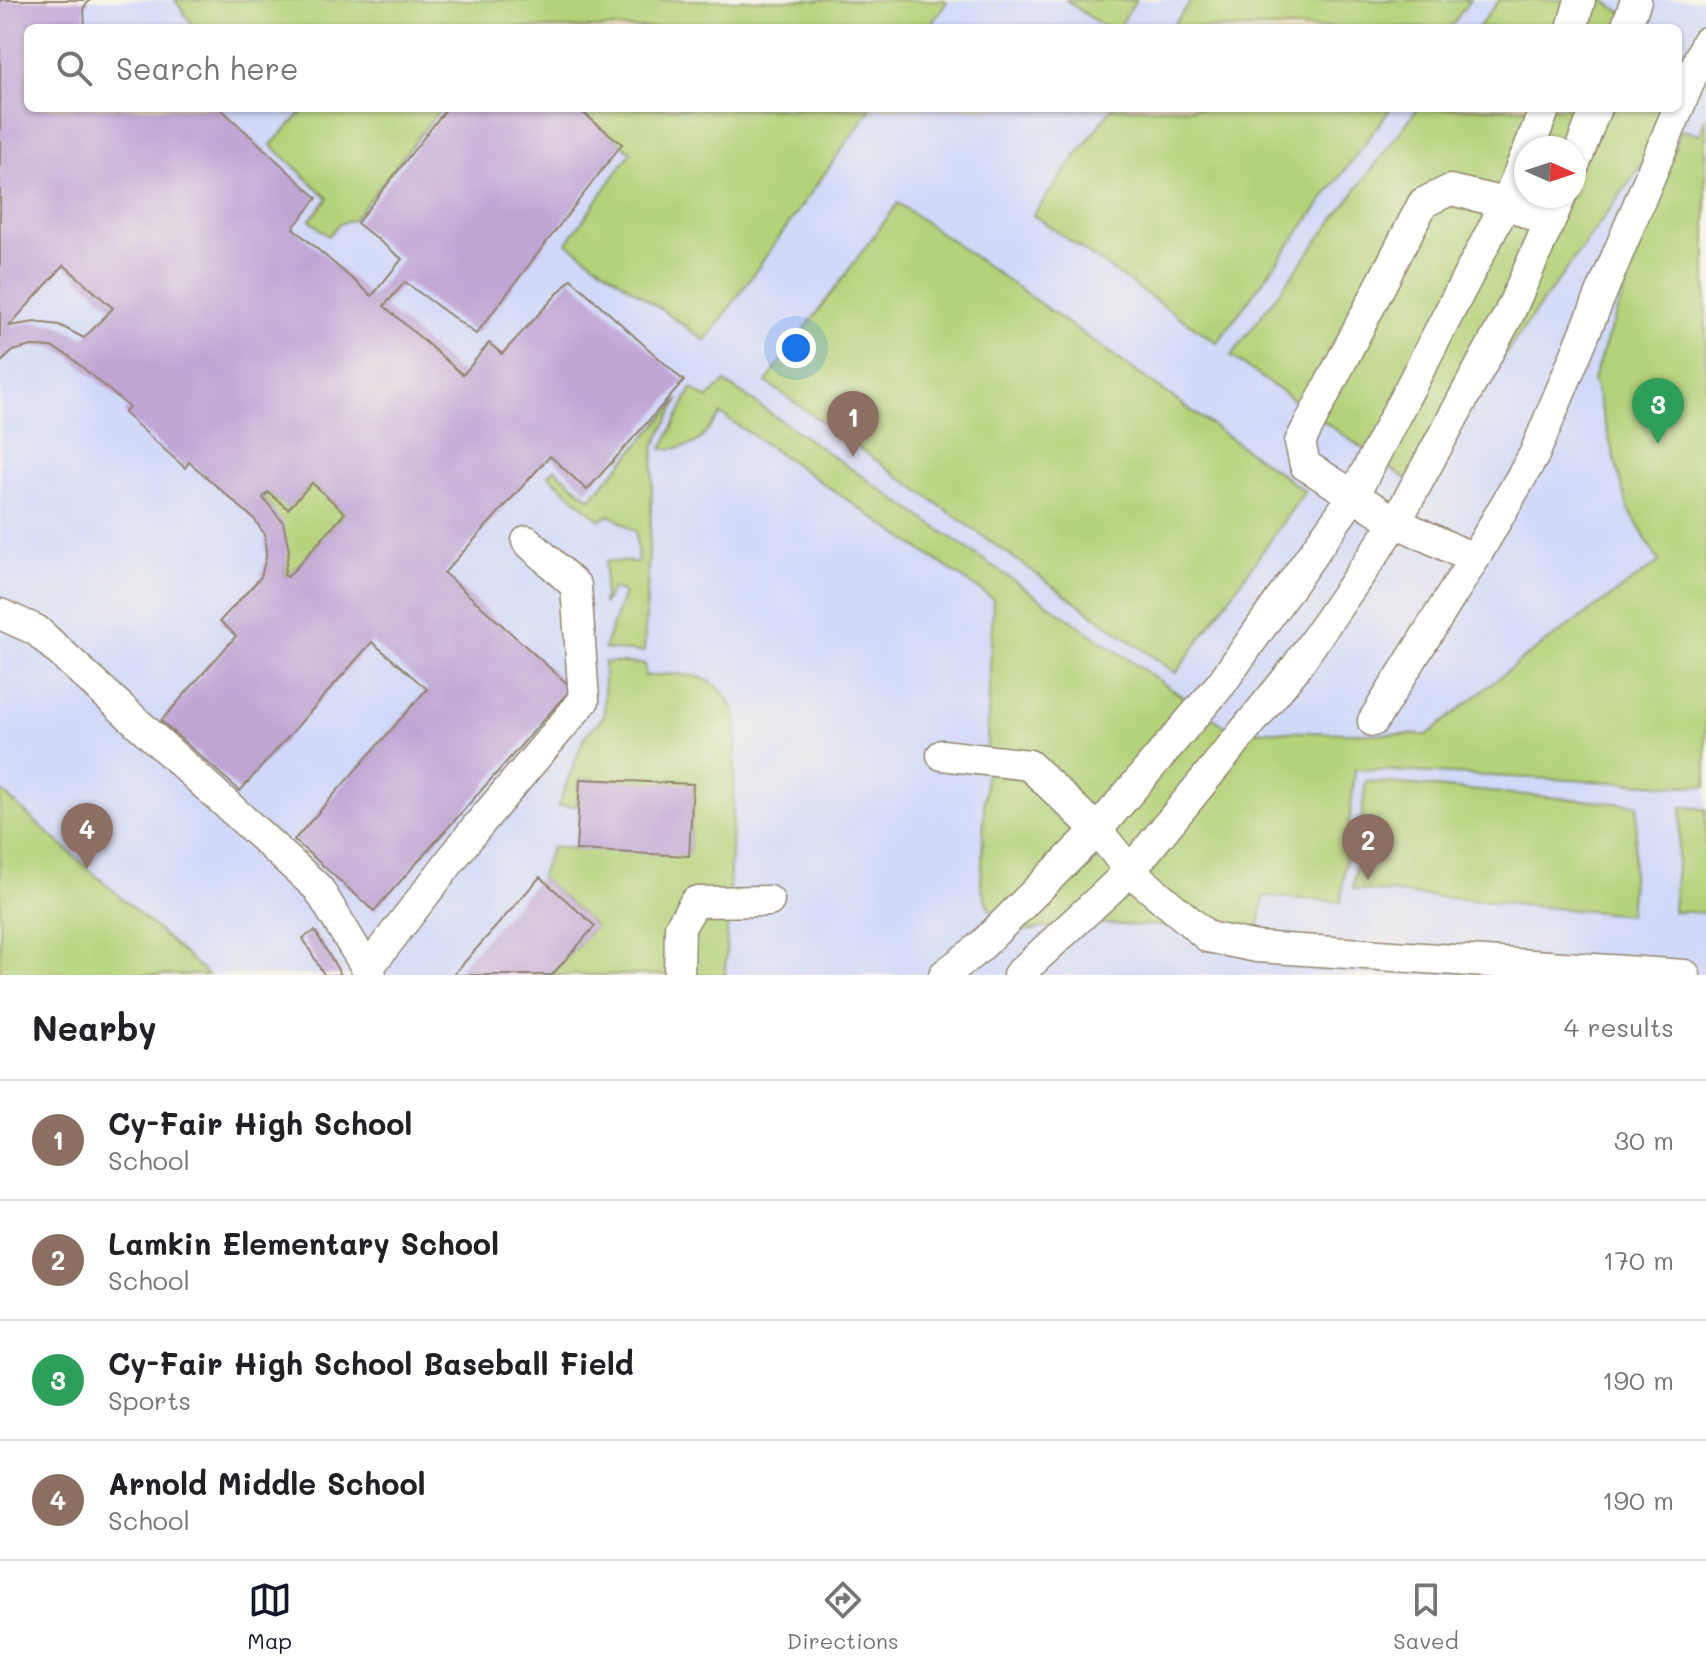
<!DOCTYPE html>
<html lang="en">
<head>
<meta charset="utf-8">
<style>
	:root { --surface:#fff; --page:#f6f6f6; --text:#202124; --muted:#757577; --line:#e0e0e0; --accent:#111827 }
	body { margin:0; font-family:Mali,sans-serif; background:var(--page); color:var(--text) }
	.compass { position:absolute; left:1514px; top:136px; width:72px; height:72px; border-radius:50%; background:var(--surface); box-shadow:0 2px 6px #0004; rotate:93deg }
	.you { position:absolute; left:796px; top:348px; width:28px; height:28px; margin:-20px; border:6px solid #fff; border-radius:50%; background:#1a73e8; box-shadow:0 0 0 12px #1a73e833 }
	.badge { display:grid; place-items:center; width:52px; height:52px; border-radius:50%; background:var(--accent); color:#fff; font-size:26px; font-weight:700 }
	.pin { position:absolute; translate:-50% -66px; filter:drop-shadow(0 2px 4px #0008) }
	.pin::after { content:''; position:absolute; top:42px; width:28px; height:24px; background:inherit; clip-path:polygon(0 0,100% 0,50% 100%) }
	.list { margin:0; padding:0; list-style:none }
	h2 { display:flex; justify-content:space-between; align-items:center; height:104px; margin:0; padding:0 32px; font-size:34px }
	h2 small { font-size:26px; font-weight:400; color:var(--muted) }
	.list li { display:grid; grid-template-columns:52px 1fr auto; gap:24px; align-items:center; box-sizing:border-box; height:120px; padding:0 32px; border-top:2px solid var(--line) }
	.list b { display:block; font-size:30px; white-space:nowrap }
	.list p { margin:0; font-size:26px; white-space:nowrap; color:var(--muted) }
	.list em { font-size:26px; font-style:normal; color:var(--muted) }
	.icon { flex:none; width:44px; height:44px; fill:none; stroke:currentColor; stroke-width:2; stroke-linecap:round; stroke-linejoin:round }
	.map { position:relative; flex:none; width:1706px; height:975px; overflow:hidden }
	.search { position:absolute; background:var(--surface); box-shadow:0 2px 6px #0004; left:24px; right:24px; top:24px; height:88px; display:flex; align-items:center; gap:20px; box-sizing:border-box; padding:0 28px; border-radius:12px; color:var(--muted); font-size:30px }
	.sheet { height:584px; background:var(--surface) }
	nav { display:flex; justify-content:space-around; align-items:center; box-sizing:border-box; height:112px; border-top:2px solid var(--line); background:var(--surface); font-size:22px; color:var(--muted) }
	nav a { display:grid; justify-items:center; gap:4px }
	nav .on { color:var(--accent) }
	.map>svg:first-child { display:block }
	.built { fill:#d1d9f9; fill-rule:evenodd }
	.green { fill:#b4d279; stroke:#787e4c; stroke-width:2; fill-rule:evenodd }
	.building { fill:#c0a6d5; fill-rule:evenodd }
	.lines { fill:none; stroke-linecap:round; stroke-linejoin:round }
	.minor-casing { stroke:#92856e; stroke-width:33 }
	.minor { stroke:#fff; stroke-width:30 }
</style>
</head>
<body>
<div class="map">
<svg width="1706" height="975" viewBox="0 0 1706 975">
	<rect width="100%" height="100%" fill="#f7f3e8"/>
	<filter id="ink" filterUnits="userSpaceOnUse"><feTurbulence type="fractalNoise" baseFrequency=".0125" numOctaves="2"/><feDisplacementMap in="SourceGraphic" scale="16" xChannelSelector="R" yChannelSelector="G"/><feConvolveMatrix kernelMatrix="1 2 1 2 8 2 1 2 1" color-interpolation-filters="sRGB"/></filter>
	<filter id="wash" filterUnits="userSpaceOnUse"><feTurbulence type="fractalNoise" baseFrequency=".006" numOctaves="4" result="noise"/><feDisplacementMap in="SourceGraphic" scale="32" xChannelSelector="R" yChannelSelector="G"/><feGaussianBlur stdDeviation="1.8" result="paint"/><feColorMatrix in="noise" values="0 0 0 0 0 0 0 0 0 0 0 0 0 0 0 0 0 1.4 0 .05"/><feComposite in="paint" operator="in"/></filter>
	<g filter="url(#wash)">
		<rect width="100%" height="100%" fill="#eae0be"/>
		<path class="built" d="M0,0H1706V975H0ZM28,28H1678V108H28ZM1526,148H1574V196H1526Z"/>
		<g class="green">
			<polygon points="175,0 944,0 947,2 928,28 195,28"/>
			<polygon points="1066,0 1136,0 1118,28 1105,28"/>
			<polygon points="1192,0 1470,0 1450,28 1171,28"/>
			<polygon points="1499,0 1604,0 1643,28 1478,28"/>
			<path d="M1678,53L1706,76L1412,483L1231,356L1418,108H1678ZM1526,148H1574V196H1526Z"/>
			<polygon points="306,108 441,108 354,219 339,224 328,236 310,220 328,198 271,145"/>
			<polygon points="577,108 871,108 706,341 567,243 631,152"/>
			<polygon points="1112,108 1391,108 1217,343 1033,215"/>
			<path d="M1706,116V787L1355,769L1341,902L1264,896L1258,930L1076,923L1019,932L999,920L988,906L981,886L993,599L721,414C699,441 700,448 662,449L692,388L707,399L725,382L1231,730L1427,735L1520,661L1659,562L1628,508L1593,379L1681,130L1700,134Z"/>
			<polygon points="898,203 1305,491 1176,673 766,382"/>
			<polygon points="679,399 654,447 644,652 604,649 624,593 613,588 603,605 606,561 638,562 636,532 610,515 600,520 548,475 555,469 590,499"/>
			<path d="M312,483L345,513L288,577L284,575C291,538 286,526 263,498L268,492L288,508Z"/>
			<path d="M604,662L645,664V676C690,671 726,673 737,723L725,975H552L595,926L540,877L552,847L689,855L693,785L580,779L577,806H558L585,736L604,716Z"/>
			<polygon points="1366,781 1638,805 1629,915 1353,889"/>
			<polygon points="0,790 208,975 0,975"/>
			<polygon points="1682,807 1706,809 1706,913 1673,911"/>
		</g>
		<g id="blocks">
			<g class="building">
				<path d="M0,0H90L84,7L85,28H28V108H220L317,198L293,228L372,296L402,259L357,223L447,108H577L622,144L476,334L405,282L384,306L463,375L489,343L502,354L571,279L684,381L587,490L550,456L444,573L572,688L374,911L294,840L427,689L372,642L240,791L161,721L236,636L220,621L261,577L266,557L265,535L254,519L189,462L185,468L124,413L129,407L68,355L51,347L31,346L13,351L0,363ZM64,265L113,308L84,338L59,325L35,322L9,326ZM312,483L345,513L288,577L284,575L289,550L283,522L263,498L268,492L288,509Z"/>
				<polygon points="580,779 693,784 689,856 576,850"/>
				<polygon points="540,877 595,926 552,975 453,975"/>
				<polygon points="315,931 341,975 324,975 303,938"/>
			</g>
		</g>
	</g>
	<g filter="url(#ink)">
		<use href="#blocks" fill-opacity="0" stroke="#92856e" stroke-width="2"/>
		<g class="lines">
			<defs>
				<g id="minor">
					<polyline points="1572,28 1580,0"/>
					<polyline points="1626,28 1636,0"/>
					<polyline points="1529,148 1545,108"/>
					<polyline points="1574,166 1596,108"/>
					<polyline points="1549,223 1506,203 1450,190 1423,203 1300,442 1305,465 1396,522 1474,559 1534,455 1706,42"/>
					<polyline points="0,614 36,630 318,888 371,975"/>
					<polyline points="1373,721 1474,559"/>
					<polyline points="942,755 1029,765 1097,830 1130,871 1208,937 1257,947 1685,975"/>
					<polyline points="368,968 475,829 584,700 576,586 527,541"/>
					<polyline points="679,975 680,927 695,902 769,901"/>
					<polyline points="944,975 979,948 1097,830 1221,684 1354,495 1506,203 1526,155"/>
					<polyline points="1018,975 1130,871 1294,670 1396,522 1508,316 1561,196"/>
				</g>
			</defs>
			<use href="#minor" class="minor-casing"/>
			<use href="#minor" class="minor"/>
		</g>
	</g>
</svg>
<svg class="compass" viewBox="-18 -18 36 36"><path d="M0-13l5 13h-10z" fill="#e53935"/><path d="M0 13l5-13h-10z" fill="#757577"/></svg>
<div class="you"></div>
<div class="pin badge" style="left:853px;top:457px;background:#8d6e63">1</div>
<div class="pin badge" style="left:1368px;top:880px;background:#8d6e63">2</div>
<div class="pin badge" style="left:1658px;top:444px;background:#2e9e5b">3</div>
<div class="pin badge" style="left:87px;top:869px;background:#8d6e63">4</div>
<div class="search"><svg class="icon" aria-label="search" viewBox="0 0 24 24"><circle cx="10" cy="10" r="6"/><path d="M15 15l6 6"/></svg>Search here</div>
</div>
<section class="sheet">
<h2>Nearby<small>4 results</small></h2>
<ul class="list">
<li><span class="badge" style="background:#8d6e63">1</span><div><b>Cy-Fair High School</b><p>School</p></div><em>30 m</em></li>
<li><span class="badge" style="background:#8d6e63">2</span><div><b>Lamkin Elementary School</b><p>School</p></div><em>170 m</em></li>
<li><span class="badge" style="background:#2e9e5b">3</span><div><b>Cy-Fair High School Baseball Field</b><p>Sports</p></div><em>190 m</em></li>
<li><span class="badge" style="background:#8d6e63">4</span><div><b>Arnold Middle School</b><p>School</p></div><em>190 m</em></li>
</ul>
</section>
<nav>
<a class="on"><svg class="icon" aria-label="map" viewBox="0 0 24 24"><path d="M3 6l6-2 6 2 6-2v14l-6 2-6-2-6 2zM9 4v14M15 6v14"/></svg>Map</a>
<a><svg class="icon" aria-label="directions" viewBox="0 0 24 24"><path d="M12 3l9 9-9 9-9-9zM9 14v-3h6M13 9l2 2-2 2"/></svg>Directions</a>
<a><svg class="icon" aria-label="saved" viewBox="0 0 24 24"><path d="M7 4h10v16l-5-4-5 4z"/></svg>Saved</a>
</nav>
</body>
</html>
